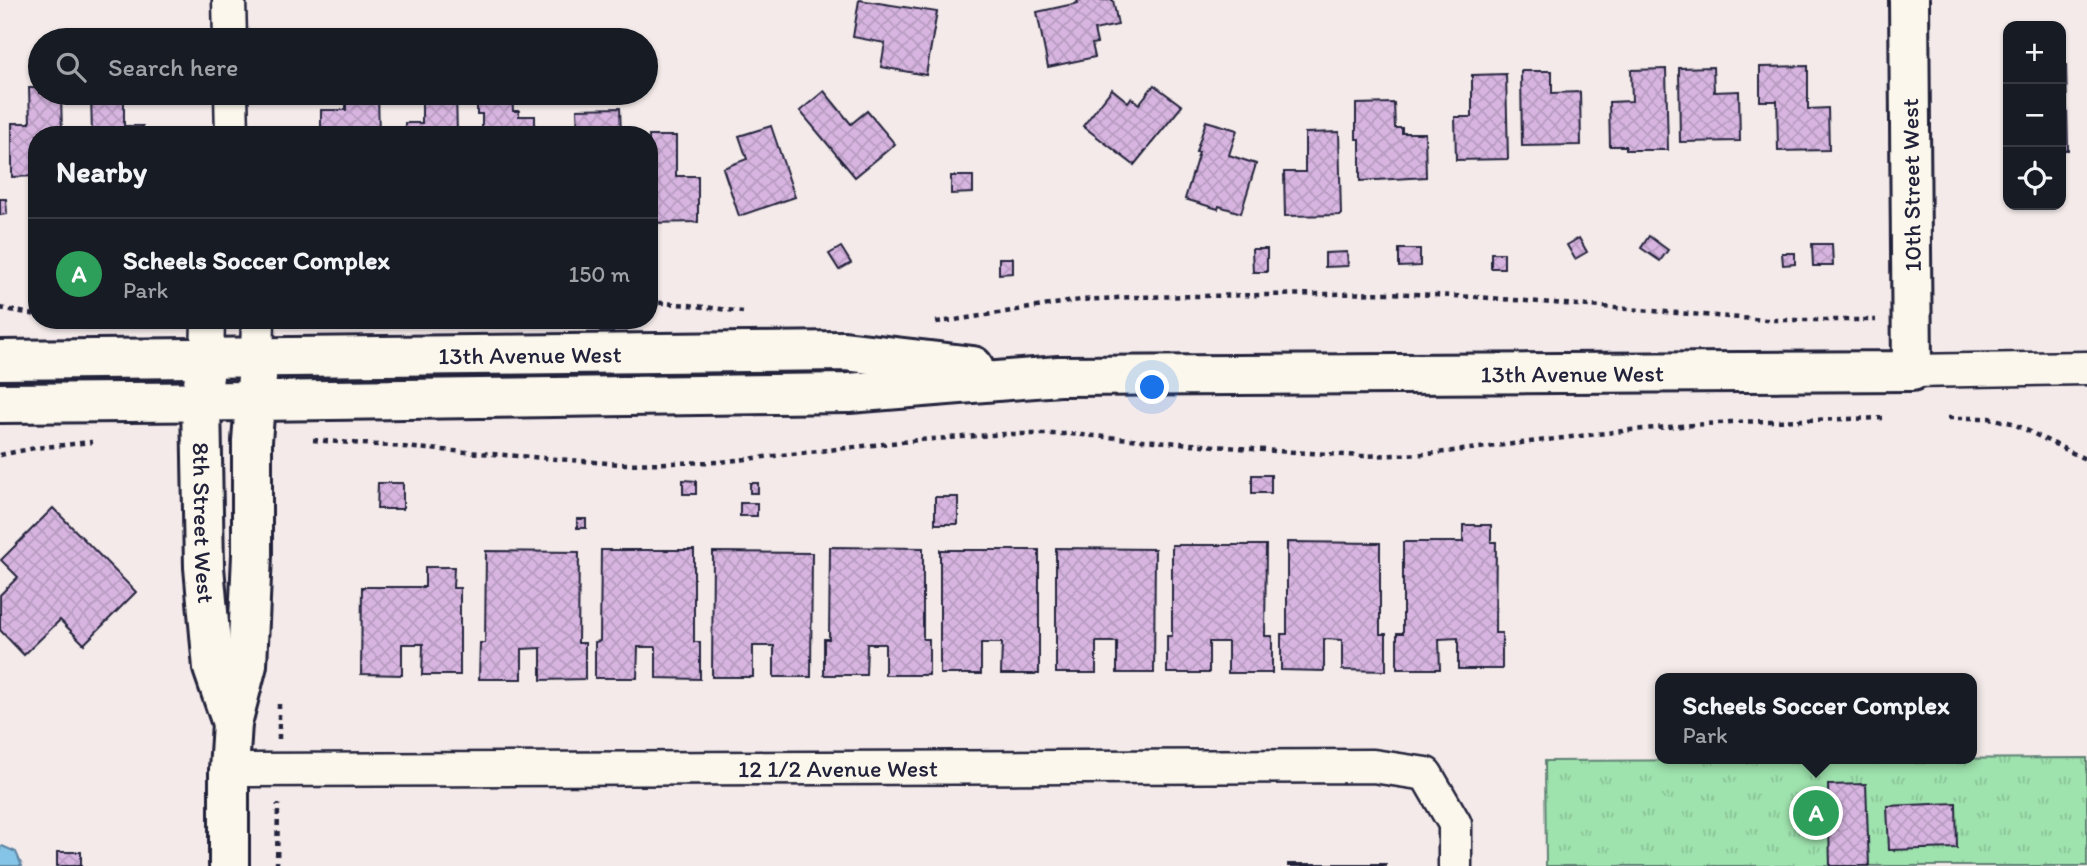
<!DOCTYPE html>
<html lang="en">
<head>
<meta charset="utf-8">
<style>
	:root { --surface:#171b24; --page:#20242c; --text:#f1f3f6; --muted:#9ea1a6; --line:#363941; --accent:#d1495b }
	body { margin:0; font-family:Itim,sans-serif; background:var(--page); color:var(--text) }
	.controls { position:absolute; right:21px; top:21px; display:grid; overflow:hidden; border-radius:14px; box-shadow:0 2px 5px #0004 }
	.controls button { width:63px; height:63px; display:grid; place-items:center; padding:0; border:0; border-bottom:2px solid var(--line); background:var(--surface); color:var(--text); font:35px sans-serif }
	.you { position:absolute; left:1153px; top:388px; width:24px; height:24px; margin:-18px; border:5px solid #fff; border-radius:50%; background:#1a73e8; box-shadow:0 0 0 10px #1a73e833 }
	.badge { display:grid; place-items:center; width:46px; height:46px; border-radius:50%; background:var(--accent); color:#fff; font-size:23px; font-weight:700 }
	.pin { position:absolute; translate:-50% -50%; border:4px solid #fff; box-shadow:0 2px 7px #0006 }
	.popup { position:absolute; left:1655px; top:673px; width:322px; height:91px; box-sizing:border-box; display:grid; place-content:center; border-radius:14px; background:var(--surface); filter:drop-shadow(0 2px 5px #0005); font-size:23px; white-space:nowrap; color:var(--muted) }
	.popup b { font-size:26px; color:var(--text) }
	.popup::after { content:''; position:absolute; left:50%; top:100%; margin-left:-14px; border:14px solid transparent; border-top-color:var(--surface) }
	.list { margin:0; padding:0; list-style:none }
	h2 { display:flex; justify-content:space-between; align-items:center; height:91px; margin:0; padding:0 28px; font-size:30px }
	h2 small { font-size:23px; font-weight:400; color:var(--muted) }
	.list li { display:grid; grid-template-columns:46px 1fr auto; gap:21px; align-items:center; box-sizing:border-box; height:112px; padding:0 28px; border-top:2px solid var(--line) }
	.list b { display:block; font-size:26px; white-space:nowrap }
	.list p { margin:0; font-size:23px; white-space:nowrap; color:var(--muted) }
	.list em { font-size:23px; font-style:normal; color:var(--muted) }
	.icon { flex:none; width:38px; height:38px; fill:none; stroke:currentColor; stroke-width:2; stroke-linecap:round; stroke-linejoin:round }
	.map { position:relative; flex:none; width:2087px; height:866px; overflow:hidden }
	.search { position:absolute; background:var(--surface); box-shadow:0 2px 5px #0004; left:28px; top:28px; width:630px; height:77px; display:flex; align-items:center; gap:18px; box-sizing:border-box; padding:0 24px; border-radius:38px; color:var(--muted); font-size:26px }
	.panel { position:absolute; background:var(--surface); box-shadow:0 2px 5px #0004; left:28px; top:126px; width:630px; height:203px; border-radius:28px }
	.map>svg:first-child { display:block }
	.park { fill:url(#park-tufts); stroke:#608274; stroke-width:2 }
	.water { fill:#85c4e6; stroke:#5d83a2; stroke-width:2 }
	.building { fill:url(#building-cross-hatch); stroke:#22223b; stroke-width:2 }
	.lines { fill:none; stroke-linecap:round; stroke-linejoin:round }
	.minor-casing { stroke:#22223b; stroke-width:37 }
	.tertiary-casing { stroke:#22223b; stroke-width:44 }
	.path { stroke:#22223b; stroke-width:4.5; stroke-dasharray:5 5; stroke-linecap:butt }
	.minor { stroke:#fbf7ec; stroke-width:32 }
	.tertiary { stroke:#fbf7ec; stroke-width:38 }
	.labels { text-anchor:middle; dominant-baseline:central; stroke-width:5; stroke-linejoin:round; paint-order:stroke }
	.street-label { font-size:24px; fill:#22223b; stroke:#fbf7ec }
</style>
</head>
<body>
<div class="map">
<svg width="2087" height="866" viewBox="0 0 2087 866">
	<defs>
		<pattern id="park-tufts" width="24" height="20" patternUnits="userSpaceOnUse" patternTransform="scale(1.75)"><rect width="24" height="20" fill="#9ee2ad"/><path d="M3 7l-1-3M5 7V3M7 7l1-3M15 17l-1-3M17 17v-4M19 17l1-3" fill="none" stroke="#88c296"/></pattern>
		<pattern id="building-cross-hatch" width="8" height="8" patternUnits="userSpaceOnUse" patternTransform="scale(1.75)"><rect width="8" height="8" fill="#d7b5e0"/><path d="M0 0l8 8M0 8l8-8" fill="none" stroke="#b89bc1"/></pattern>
	</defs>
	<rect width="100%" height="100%" fill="#f4eaea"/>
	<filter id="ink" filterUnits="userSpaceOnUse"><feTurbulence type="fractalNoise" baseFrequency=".0143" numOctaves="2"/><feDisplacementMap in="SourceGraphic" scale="14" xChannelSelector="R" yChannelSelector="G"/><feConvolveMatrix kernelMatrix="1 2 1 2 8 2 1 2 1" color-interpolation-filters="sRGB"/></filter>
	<g filter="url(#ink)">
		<polygon class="park" points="2087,758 2087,866 1546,866 1545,761"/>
		<polygon class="water" points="2,846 16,852 22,866 0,866 0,847"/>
		<g class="building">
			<polygon points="859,0 937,12 926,75 881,67 885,43 853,37"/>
			<polygon points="1077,0 1113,0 1118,25 1094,30 1097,43 1092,44 1095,57 1048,67 1037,12 1078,3"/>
			<polygon points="2061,65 2066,65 2068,150 2061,150"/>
			<polygon points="1808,66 1808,109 1828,108 1829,150 1778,151 1777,101 1760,101 1760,67"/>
			<polygon points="1713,67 1714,92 1739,91 1740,141 1680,142 1679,68"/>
			<polygon points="1666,69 1668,150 1626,150 1626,146 1610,146 1609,102 1632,101 1631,70"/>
			<polygon points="1521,71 1552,71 1552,93 1580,92 1581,145 1522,146"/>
			<polygon points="1506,74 1508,159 1456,160 1455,117 1472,117 1472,75"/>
			<polygon points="1154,85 1182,106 1134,165 1083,126 1112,89 1128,102 1131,98 1139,104"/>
			<polygon points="29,88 40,88 40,93 61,93 62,135 37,135 37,176 12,177 12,123 30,123"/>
			<polygon points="824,91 851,124 867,111 895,144 855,177 800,111"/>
			<polygon points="91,93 124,93 124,126 143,126 143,135 92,135"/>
			<polygon points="346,93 378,93 379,135 321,135 321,110 346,110"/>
			<polygon points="422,93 456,93 457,135 405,135 405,123 422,123"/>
			<polygon points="477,93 512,93 513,111 519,111 519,116 535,116 535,135 482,135 482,114 477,114"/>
			<polygon points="1394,103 1395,128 1402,128 1402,133 1425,133 1426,177 1360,181 1360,139 1356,139 1356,104"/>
			<polygon points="620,108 621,135 578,135 577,109"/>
			<polygon points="1206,121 1237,130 1229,155 1256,164 1241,213 1219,206 1218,209 1185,199 1199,152 1196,152"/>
			<polygon points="771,126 795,197 739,216 723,168 747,159 739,136"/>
			<polygon points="1339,132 1341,215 1285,216 1284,172 1305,172 1305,133"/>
			<polygon points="649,136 676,136 676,176 698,176 698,222 649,223"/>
			<polygon points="951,176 973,176 973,193 951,194"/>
			<polygon points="0,199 6,199 7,214 0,215"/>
			<polygon points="1649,236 1668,250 1660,261 1641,248"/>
			<polygon points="1579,238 1587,252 1575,259 1567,245"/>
			<polygon points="1812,244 1832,244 1833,266 1813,266"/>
			<polygon points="841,247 851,263 839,270 829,254"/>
			<polygon points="1252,249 1267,249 1267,272 1253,272"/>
			<polygon points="1399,249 1420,249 1420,266 1399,267"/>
			<polygon points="1347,252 1348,266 1325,267 1325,253"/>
			<rect x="1491" y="253" width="13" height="15"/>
			<polygon points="1782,253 1795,253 1795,264 1783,265"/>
			<polygon points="999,258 1013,258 1013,273 999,274"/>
			<rect x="1252" y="475" width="19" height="18"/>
			<polygon points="683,480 696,481 696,494 683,494"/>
			<polygon points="378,483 403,483 403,509 377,509"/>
			<rect x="750" y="483" width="8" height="10"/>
			<rect x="935" y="497" width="23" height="27"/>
			<rect x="740" y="503" width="17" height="13"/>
			<polygon points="53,508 136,592 84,644 60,620 24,655 0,630 0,595 18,577 1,560"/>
			<rect x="577" y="519" width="9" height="9"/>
			<polygon points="1463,525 1491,525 1491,542 1496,542 1495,633 1502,633 1502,669 1458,669 1458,638 1439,639 1440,669 1397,669 1397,633 1403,633 1403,542 1463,542"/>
			<polygon points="1287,542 1380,543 1380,634 1386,634 1386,671 1342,670 1342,640 1324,639 1324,671 1281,670 1281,634 1287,634"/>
			<polygon points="1172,545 1266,545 1265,636 1272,636 1272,673 1228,673 1228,642 1209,642 1209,673 1167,673 1167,636 1172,636"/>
			<polygon points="830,547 923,548 923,639 929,639 929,675 885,675 885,644 867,644 866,675 824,675 824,639 829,639"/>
			<polygon points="1056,548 1155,549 1154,673 1117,673 1117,642 1096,642 1096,673 1056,673"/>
			<polygon points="601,550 694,550 694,642 700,642 700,679 656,678 656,647 638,647 637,678 595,678 595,642 600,641"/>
			<polygon points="940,550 1039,550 1039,674 1001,674 1002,643 981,643 981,674 940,674"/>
			<polygon points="486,551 579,552 578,643 585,643 585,679 541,680 541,648 522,649 522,679 479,679 480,643 485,643"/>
			<polygon points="713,552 812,553 811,677 774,677 774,646 753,646 753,677 712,677"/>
			<polygon points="425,567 454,567 453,588 460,588 460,675 422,675 423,644 402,644 402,675 361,674 362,587 425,587"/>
			<polygon points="1866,784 1869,866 1830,866 1828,785"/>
			<polygon points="1956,803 1957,848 1889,850 1887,806"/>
			<rect x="57" y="852" width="24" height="14"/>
			<rect x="1288" y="864" width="98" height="2"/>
		</g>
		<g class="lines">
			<defs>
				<g id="minor">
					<polyline points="229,0 230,40"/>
					<polyline points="231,93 232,135"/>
					<polyline points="257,358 258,320"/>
					<polyline points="207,359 208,320"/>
					<polyline points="1912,371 2087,368"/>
					<path id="s1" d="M229,770L1373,766L1426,774L1455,824V866"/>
				</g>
				<g id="tertiary">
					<path id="s2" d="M0,360L844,351L973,366"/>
					<path id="s3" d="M204,376L201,401L204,567L213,668L232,723"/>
					<path id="s4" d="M0,403L256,401L849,393L1059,376L1912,371L1909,0"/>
					<polyline points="229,866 229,770 232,723 247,665 252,555 252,441 257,377"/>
				</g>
			</defs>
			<use href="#minor" class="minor-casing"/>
			<use href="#tertiary" class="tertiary-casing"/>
			<g class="path">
				<polyline points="649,302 689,305 743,312"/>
				<polyline points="0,308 37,315"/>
				<polyline points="936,322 955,320 1080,300 1135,297 1390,293 1477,297 1766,320 1876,320"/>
				<polyline points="1948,418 1989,418 2012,423 2087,460"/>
				<polyline points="313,440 621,464 719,462 919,440 1006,434 1070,434 1276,451 1362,456 1428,454 1631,430 1731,422 1883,418"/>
				<polyline points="0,455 35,448 92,442"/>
				<polyline points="279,739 279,699"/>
				<polyline points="277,866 278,804"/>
			</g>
			<use href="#minor" class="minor"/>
			<use href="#tertiary" class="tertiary"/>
		</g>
	</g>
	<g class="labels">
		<g class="street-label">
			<text transform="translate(1911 185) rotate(-91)">10th Street West</text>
			<text stroke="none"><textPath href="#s2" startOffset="530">13th Avenue West</textPath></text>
			<text stroke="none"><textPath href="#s4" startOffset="1573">13th Avenue West</textPath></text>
			<text stroke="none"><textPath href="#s3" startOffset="147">8th Street West</textPath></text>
			<text stroke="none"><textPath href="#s1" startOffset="609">12 1/2 Avenue West</textPath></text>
		</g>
	</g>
</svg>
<div class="controls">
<button>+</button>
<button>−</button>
<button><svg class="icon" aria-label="locate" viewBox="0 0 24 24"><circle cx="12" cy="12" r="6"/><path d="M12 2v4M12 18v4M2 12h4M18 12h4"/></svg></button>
</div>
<div class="you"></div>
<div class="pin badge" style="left:1816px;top:813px;background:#2e9e5b">A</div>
<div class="popup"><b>Scheels Soccer Complex</b>Park</div>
<div class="search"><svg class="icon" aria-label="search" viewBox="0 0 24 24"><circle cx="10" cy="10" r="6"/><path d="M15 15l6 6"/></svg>Search here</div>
<section class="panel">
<h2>Nearby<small></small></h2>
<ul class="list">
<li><span class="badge" style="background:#2e9e5b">A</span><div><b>Scheels Soccer Complex</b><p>Park</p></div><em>150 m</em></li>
</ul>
</section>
</div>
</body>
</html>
